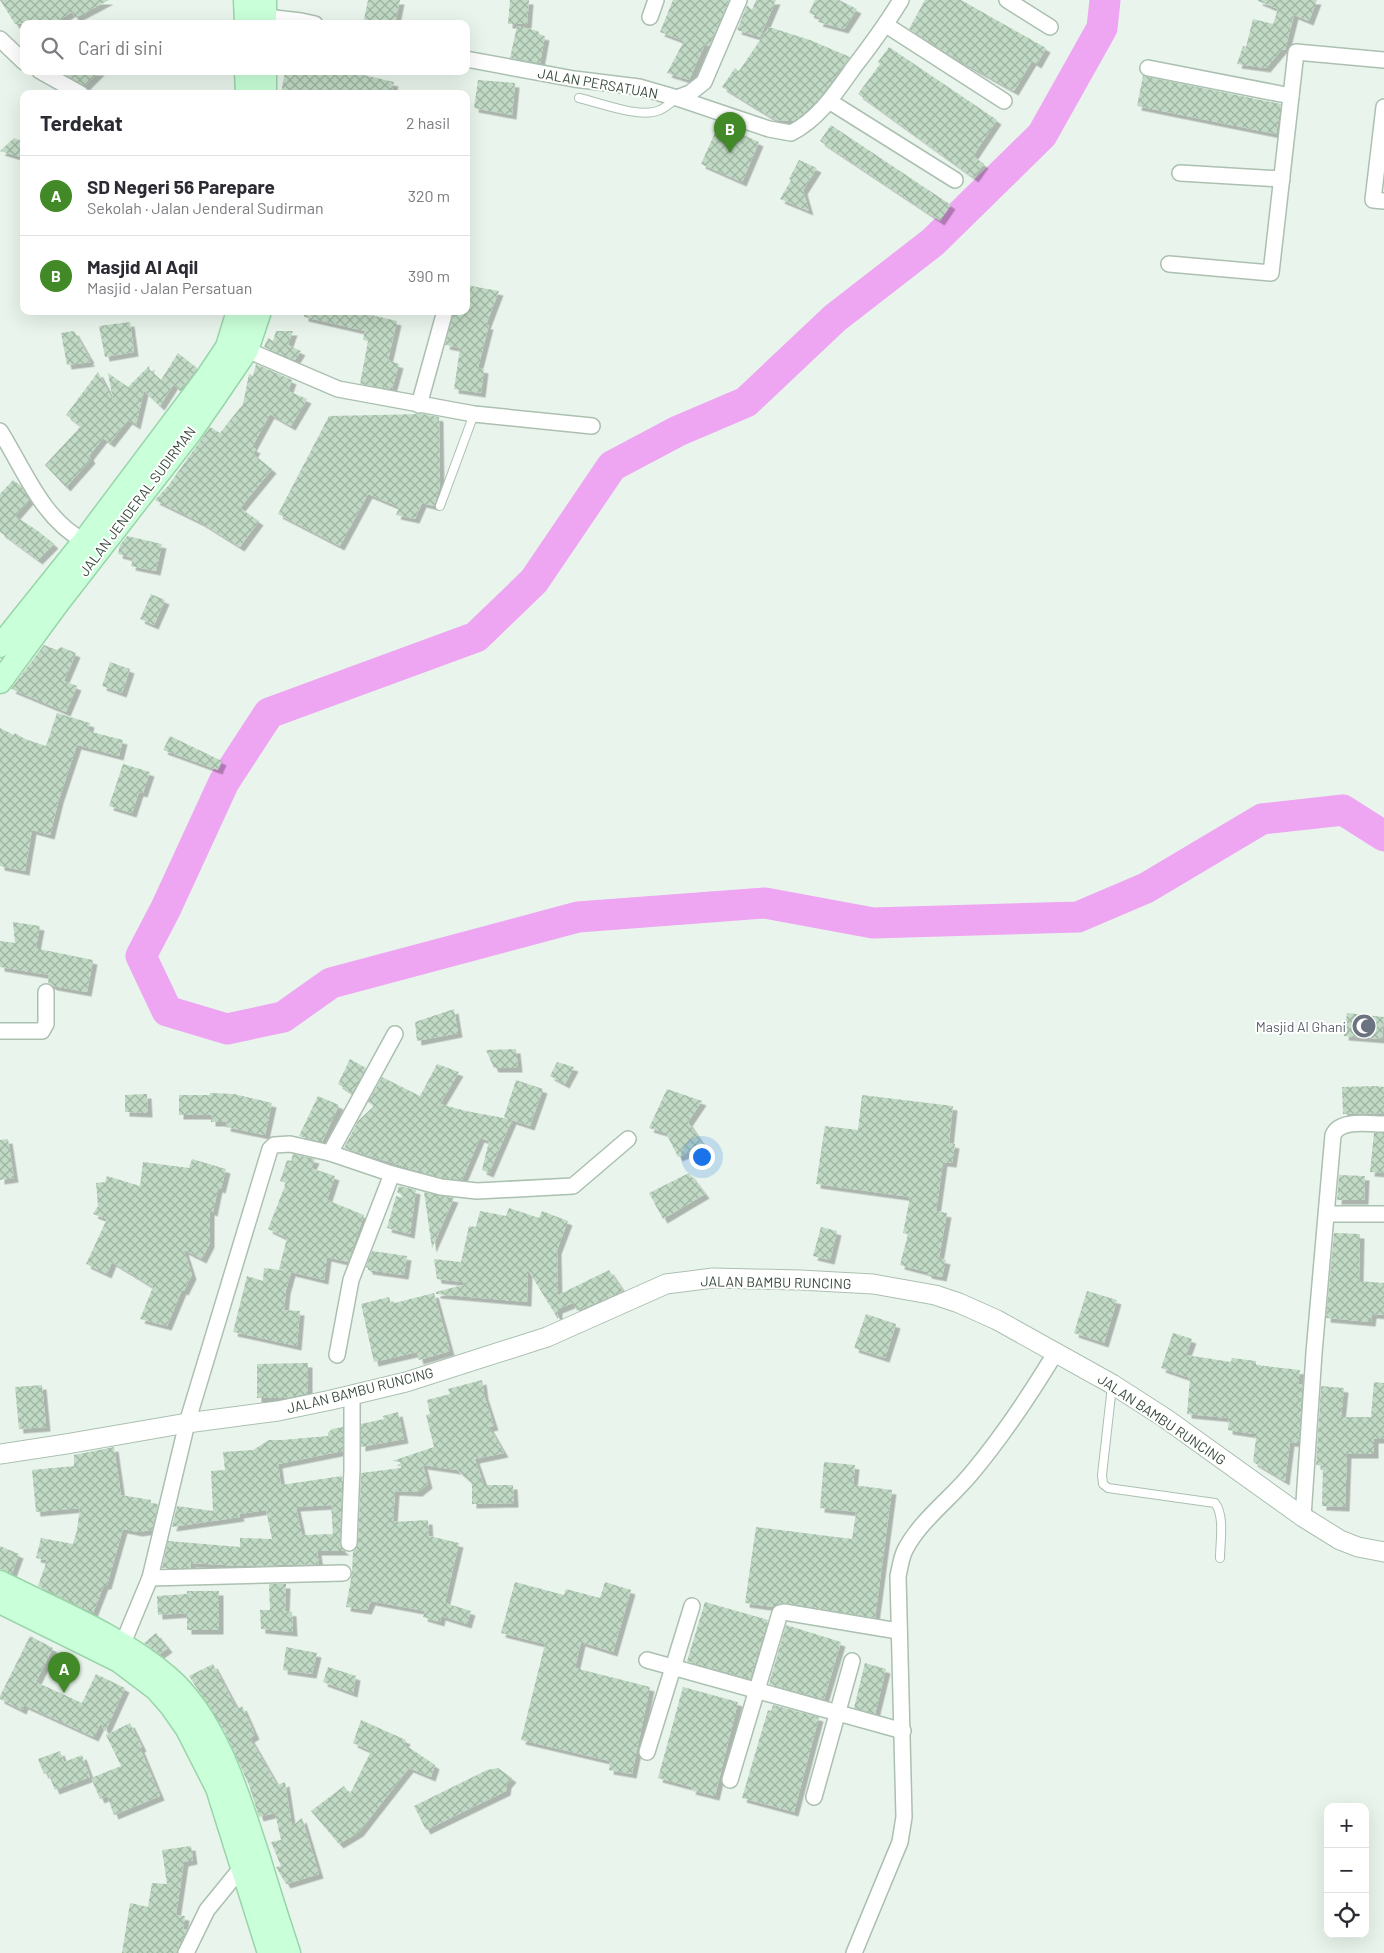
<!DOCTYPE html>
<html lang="id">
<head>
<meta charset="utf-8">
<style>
	:root { --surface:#fff; --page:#f2f2f3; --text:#2b2b33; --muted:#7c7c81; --line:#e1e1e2; --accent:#428927 }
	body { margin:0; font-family:Barlow,sans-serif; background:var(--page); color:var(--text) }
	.controls { position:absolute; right:15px; bottom:15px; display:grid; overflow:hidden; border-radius:10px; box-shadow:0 5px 20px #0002 }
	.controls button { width:45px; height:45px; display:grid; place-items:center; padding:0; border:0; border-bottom:1px solid var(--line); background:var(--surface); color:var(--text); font:25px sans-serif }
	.you { position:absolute; left:701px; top:1156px; width:18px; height:18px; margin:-12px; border:4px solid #fff; border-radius:50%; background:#1a73e8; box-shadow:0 0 0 8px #1a73e833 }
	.badge { display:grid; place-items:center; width:32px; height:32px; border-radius:50%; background:var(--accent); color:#fff; font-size:16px; font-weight:700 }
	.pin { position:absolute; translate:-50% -41px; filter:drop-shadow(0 1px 2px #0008) }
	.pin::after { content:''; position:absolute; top:26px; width:18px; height:15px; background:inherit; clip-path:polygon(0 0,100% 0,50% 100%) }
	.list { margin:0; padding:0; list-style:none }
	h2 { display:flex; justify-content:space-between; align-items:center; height:65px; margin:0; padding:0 20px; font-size:21px }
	h2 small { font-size:16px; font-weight:400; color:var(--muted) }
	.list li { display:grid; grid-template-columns:32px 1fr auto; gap:15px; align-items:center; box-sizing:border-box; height:80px; padding:0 20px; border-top:1px solid var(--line) }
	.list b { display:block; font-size:19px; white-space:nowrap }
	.list p { margin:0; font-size:16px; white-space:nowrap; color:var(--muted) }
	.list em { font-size:16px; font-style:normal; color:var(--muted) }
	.icon { flex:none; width:28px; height:28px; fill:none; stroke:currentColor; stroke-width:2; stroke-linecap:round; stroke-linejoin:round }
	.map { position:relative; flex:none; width:1384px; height:1953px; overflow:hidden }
	.search { position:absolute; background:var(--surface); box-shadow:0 5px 20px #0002; left:20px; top:20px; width:450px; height:55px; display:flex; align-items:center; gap:12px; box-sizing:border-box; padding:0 18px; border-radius:10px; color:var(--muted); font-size:19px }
	.panel { position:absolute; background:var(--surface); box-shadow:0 5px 20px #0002; left:20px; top:90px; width:450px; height:225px; border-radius:10px }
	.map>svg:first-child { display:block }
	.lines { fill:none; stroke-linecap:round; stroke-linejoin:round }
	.river { stroke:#eea5f2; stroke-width:31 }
	.building { fill:url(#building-cross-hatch); fill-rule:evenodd; filter:url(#shadow) }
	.service-casing { stroke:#abc0b0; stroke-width:10 }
	.minor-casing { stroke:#abc0b0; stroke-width:18 }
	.tertiary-casing { stroke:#abc0b0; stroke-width:21 }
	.secondary-casing { stroke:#99d5a9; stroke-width:25 }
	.service { stroke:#fff; stroke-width:8 }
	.minor { stroke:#fff; stroke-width:15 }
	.tertiary { stroke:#fff; stroke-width:19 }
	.secondary { stroke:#c9ffd9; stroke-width:22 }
	.labels { text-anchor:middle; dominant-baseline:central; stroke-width:4; stroke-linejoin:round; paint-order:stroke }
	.street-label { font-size:14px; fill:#37493a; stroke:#fff }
	.worship-label { font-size:14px; fill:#5b616d; stroke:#fff; text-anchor:end }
</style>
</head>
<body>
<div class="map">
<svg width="1384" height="1953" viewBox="0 0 1384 1953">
	<defs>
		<pattern id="building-cross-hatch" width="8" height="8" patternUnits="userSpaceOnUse" patternTransform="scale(1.25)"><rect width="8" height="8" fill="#c1dac5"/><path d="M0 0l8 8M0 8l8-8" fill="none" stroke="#9eb3a1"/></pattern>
		<filter id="shadow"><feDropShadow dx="4.5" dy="4.5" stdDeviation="0" flood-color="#0004"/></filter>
	</defs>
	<rect width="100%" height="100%" fill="#e9f5ec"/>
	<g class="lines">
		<polyline class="river" points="1105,0 1102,28 1042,135 933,242 835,318 746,402 678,431 612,466 534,581 476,637 269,713 224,782 166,908 141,956 167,1011 227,1029 283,1017 331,983 578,917 765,903 873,923 1078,917 1146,888 1262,819 1343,810 1384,836"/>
	</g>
	<g class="building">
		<polygon points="0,0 109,0 75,18 72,12 52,24 15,24"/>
		<polygon points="368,0 400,0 395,24 363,24"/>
		<polygon points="510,0 529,0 527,24 508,24"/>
		<polygon points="673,0 729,0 709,46 705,44 689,80 667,73 684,41 660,32"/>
		<polygon points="756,0 776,0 760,37 737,30 747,5 752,10"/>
		<polygon points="815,0 839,0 857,9 844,29 818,22 821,18 809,13"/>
		<polygon points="925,0 961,0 1046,48 1037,64 1032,61 1014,91 955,58 909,29"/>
		<polygon points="1258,0 1317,0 1309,21 1294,15 1285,50 1282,49 1266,68 1237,64 1243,46 1246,47 1253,19 1273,24 1278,9 1258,1"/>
		<polygon points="517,26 538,31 540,35 545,36 540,63 510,58"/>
		<polygon points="769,27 810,40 850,57 819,98 804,113 793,121 776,120 722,87 735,68 739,71"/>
		<polygon points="889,47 997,120 973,156 984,164 974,178 858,94 880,64 878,62"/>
		<polygon points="60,71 100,71 85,86"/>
		<polygon points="285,71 346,71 394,82 391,94 281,94"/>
		<polygon points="1143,76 1281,104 1276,134 1137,106"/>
		<polygon points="478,80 515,83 512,115 474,108"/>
		<polygon points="719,124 759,142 742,182 701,164"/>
		<polygon points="831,125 951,205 940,221 820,141"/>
		<polygon points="14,138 24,142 24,158 0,151"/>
		<polygon points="799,160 817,168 803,190 809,211 780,199 791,180 789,179"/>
		<polygon points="466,285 499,291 486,325 489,325 478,368 484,369 481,393 454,389 460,348 445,345 454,311 466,311"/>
		<polygon points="304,311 354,311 397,321 388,360 399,364 392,389 360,384 368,341 363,340 365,331 304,317"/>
		<polygon points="130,322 134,352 105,357 99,326"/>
		<polygon points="74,331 90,359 88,360 91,362 67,365 61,333"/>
		<polygon points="276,331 293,331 288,345 301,351 295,360 264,347 268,338 273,341"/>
		<polygon points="178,353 197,368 180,391 174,384 160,406 144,391 136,425 128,420 110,443 103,438 89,456 91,459 66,487 45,465 81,426 66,415 98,372 113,400 108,373 128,387 150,365 149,369 161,380"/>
		<polygon points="256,364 292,380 288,391 307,399 291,426 270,414 252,447 256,449 253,454 272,469 240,508 259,521 240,547 200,522 155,500 168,486 210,427 220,433 243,404 249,374 253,376"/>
		<polygon points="423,414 439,417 440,486 434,506 422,503 415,519 396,515 399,507 368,494 340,546 278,514 329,416"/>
		<polygon points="13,480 21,486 29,500 15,516 38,531 54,544 38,560 0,532 0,494"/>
		<polygon points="127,536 162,544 156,571 131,566 133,558 118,554 120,545"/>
		<polygon points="151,594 165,600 154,625 140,619"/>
		<polygon points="44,645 57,650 61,647 76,653 64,681 77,686 66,712 11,689"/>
		<polygon points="110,662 130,669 122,693 102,686"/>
		<polygon points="57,713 90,723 88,731 123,740 119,756 77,745 59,799 50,835 32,830 25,871 0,866 0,728 14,735 15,733 25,739 46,746"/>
		<polygon points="170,736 222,761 218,770 163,750"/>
		<polygon points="123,764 150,772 143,793 139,792 132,813 109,806"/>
		<polygon points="13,922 40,926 36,947 39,947 39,949 93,960 87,992 53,986 48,983 49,975 0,967 0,941 15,943"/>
		<polygon points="454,1009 458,1033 417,1041 415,1022"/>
		<polygon points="1347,1013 1384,1017 1382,1039 1344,1036"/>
		<polygon points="516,1049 518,1068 494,1068 486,1050"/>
		<polygon points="350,1059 366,1068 352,1093 338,1084"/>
		<polygon points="557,1062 574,1067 565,1084 550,1076"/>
		<polygon points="437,1064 459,1072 440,1104 466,1111 509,1119 504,1117 516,1080 543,1089 530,1126 512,1120 489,1173 482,1170 489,1141 480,1138 462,1180 443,1178 421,1172 419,1164 418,1171 344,1148 358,1121 374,1106 368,1102 382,1077 420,1096"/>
		<polygon points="1376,1086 1384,1087 1384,1113 1343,1114 1342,1087"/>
		<polygon points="667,1089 702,1101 688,1122 704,1146 678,1157 666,1133 649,1128"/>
		<polygon points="210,1093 234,1094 272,1103 265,1135 226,1127 227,1122 211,1122 211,1115 179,1115 179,1095 210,1095"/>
		<polygon points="147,1094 148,1113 125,1112 125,1095"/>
		<polygon points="862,1095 953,1106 949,1143 955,1144 952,1163 943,1162 936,1211 947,1213 939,1258 946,1260 942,1277 927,1274 927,1272 900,1265 908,1234 903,1233 910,1197 816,1184 825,1126 858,1130"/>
		<polygon points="318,1096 339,1105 322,1142 299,1136"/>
		<polygon points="1374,1133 1384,1133 1384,1173 1370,1172"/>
		<polygon points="8,1139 14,1178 0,1180 0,1140"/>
		<polygon points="293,1154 315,1159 311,1168 335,1176 327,1200 364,1215 348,1262 327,1257 324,1280 291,1272 286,1290 284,1310 300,1311 297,1346 233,1332 247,1276 263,1281 264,1268 288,1271 279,1269 287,1238 268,1229 286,1183 280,1181 287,1160 291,1161"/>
		<polygon points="192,1159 226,1169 221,1189 218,1188 213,1212 210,1211 210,1243 202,1259 184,1250 192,1275 184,1291 182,1290 167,1326 140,1319 153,1287 112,1262 107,1274 86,1264 107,1219 93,1214 98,1206 96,1183 105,1182 107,1176 140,1186 143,1162 189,1168"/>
		<polygon points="689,1173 705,1194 663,1219 649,1193"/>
		<polygon points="1339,1175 1365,1176 1364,1200 1337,1200"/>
		<polygon points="399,1186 416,1190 410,1234 387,1228 396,1196 407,1199 397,1192"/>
		<polygon points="424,1192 454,1198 432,1248"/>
		<polygon points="509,1208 539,1218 542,1211 568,1221 557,1250 558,1295 609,1270 623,1291 577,1311 573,1303 558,1309 558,1319 528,1270 527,1302 436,1294 436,1292 471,1283 437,1279 434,1259 461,1262 469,1226 476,1227 480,1211 506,1216"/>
		<polygon points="821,1227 837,1231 830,1260 813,1256"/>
		<polygon points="1334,1233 1360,1234 1359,1281 1384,1283 1384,1315 1372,1314 1371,1322 1326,1318"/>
		<polygon points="372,1251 407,1256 404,1275 368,1270 368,1268 366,1267"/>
		<polygon points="1087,1291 1117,1300 1104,1343 1074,1333"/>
		<polygon points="434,1293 450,1351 419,1360 417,1352 374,1362 361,1304 389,1297 391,1304"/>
		<polygon points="866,1314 896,1324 885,1358 854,1348"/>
		<polygon points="1173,1333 1192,1339 1186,1355 1231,1362 1232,1358 1256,1361 1256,1365 1300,1370 1298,1384 1302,1384 1299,1443 1290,1442 1285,1481 1253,1462 1256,1438 1254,1438 1254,1434 1228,1430 1229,1418 1187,1414 1190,1378 1161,1368"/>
		<polygon points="308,1363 308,1393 285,1398 257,1398 257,1364"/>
		<polygon points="482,1380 484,1395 494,1426 489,1427 504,1453 475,1459 484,1485 513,1485 514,1503 472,1504 472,1483 457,1470 423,1465 428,1484 418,1492 395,1491 393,1522 428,1520 429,1536 459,1543 445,1603 471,1611 467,1624 441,1616 440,1622 423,1617 425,1611 371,1601 367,1610 346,1607 352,1573 353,1551 358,1543 361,1473 401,1468 400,1462 392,1461 434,1447 426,1415 430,1414 427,1400 450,1394 448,1389"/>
		<polygon points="1374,1382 1384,1383 1384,1439 1374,1439 1374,1454 1347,1454 1345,1507 1322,1506 1323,1466 1316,1465 1321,1386 1344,1388 1341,1417 1371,1417"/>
		<polygon points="42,1385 46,1427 19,1429 15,1387"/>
		<polygon points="398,1412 404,1439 361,1447 361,1424 384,1419 383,1416"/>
		<path d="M343,1427V1451L278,1464L281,1485L342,1476L340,1543L341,1548L345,1551H317L319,1564L241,1566L191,1563V1568H162L168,1541L240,1547V1538L272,1539L266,1510L239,1514L240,1517L172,1527L177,1506L213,1511L211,1471L225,1470L223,1452L253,1450L269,1440H282L328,1436V1433L332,1429ZM331,1505L333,1534L302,1535L296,1507Z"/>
		<polygon points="114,1447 121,1495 151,1500 151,1503 158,1504 152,1530 138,1532 123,1529 107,1585 104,1585 93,1613 38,1586 47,1560 36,1558 41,1538 73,1544 77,1530 80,1508 36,1512 32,1470 74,1466 74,1455"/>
		<polygon points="824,1462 855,1465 853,1485 892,1490 875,1618 786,1603 773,1607 745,1603 756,1527 852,1539 856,1512 820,1508"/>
		<polygon points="0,1546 19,1554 12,1573 0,1569"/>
		<polygon points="515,1582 564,1595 566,1589 600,1598 605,1582 631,1590 613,1652 581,1642 575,1668 650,1687 632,1774 609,1770 610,1761 521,1740 545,1644 501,1633"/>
		<polygon points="269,1584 286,1584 285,1611 292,1612 293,1632 261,1629 260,1610 270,1610"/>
		<polygon points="187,1591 219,1591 219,1630 187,1630 187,1613 158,1615 157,1596 187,1594"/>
		<polygon points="705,1602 768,1620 750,1679 687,1661"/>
		<polygon points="786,1625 841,1642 824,1699 769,1684"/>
		<polygon points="156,1633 168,1648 160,1654 144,1643"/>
		<polygon points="30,1636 53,1648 36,1682 82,1703 96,1674 125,1688 105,1732 101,1723 94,1737 24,1705 22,1710 0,1699 0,1696"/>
		<polygon points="286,1647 317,1653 312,1674 283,1670"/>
		<polygon points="865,1663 886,1669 875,1714 854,1708"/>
		<polygon points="213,1664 237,1709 242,1706 255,1735 250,1738 277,1785 285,1782 292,1826 302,1818 319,1874 286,1884 276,1867 281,1866 271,1842 281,1840 275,1813 259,1817 249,1785 224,1730 189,1676"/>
		<polygon points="328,1667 356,1676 353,1693 323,1682"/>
		<polygon points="683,1687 738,1702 715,1796 691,1790 692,1787 658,1778"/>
		<polygon points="773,1705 819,1717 794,1812 742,1798 768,1710 771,1711"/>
		<polygon points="361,1720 406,1740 404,1744 435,1765 431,1777 409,1768 359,1832 339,1844 311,1811 344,1786 350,1794 371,1751 353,1743"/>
		<polygon points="130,1723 142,1747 140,1748 160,1796 114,1815 107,1796 100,1799 91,1778 121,1766 106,1735"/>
		<polygon points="60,1751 64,1762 82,1755 90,1777 55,1790 48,1773 44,1774 38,1759"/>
		<polygon points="498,1768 512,1778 507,1784 506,1791 426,1830 414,1806 487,1770"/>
		<polygon points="191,1846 193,1860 184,1862 176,1915 185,1916 183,1929 187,1929 177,1953 122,1953 130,1903 148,1907 152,1883 167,1884 162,1850"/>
	</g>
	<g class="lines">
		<defs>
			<g id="service">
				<path d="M579,98C601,103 640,119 660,110C666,107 672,102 677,98"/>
				<polyline points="440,506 474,414"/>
				<path d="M1112,1386L1102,1475L1103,1484L1108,1488L1215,1503C1225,1516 1220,1542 1220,1558"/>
			</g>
			<g id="minor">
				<polyline points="1007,0 1050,27"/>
				<polyline points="257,16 301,21 315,24"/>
				<polyline points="650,17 656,0"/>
				<polyline points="886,25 1004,101"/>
				<polyline points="0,39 24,62"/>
				<path d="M466,59L574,79L639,87L677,98L769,129L791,133C819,119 836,92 854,67C871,45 887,23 901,0"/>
				<polyline points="1148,68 1291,96"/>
				<polyline points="40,71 81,94"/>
				<polyline points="677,98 690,93 704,82 739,0"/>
				<polyline points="829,101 955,180"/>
				<polyline points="1384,107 1373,200 1384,201"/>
				<polyline points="1180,173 1282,179"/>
				<polyline points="1169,264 1271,273 1296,52 1384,60"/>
				<polyline points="247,350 338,389 474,414 592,426"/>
				<polyline points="419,405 445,311"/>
				<path d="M0,431C24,469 42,519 84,541"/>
				<polyline points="0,1031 42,1031 46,1024 46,992"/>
				<polyline points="330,1153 395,1034"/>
				<polyline points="1327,1214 1384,1214"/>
				<polyline points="337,1355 351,1280 392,1174"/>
				<path d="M1303,1517L1314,1353L1333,1135C1340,1119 1368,1124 1384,1124"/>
				<polyline points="349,1543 352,1469 352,1395"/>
				<polyline points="150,1578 343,1573"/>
				<polyline points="121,1652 123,1643 150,1578 187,1423 270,1149 274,1145 290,1144 330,1153 392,1174 441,1187 477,1191 573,1186 628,1139"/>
				<polyline points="647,1660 903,1731"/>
				<polyline points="647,1752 692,1606"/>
				<polyline points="730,1780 780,1613 784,1612 898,1631"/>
				<polyline points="814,1797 852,1661"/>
				<polyline points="186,1953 207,1910 242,1867"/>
				<path d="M854,1953L900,1842L904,1817L898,1576C900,1568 901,1558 905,1550C920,1521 949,1500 970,1475C1002,1437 1030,1395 1056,1352"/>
			</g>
			<polyline id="tertiary" points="0,1454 66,1444 187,1423 278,1411 331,1400 406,1382 547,1337 666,1284 713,1278 800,1280 873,1284 935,1295 959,1303 997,1320 1112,1384 1165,1418 1303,1517 1340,1540 1358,1547 1384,1552"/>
			<g id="secondary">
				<polyline points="245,0 246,24"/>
				<polyline points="265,0 265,24"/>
				<polyline points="246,71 247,94"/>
				<polyline points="265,71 265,94"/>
				<polyline points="0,646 84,541 207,377 227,347 238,311"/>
				<polyline points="0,682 58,603 190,433 215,397 247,350 260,311"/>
				<path d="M0,1582C57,1611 119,1635 168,1677C216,1718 239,1797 258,1855C268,1888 278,1920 289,1953"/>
				<polyline points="0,1602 119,1661 156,1689 171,1706 187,1729 217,1788 269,1953"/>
			</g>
		</defs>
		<use href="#service" class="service-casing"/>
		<use href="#minor" class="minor-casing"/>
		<use href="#tertiary" class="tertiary-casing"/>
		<use href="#secondary" class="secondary-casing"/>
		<use href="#service" class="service"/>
		<use href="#minor" class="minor"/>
		<use href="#tertiary" class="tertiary"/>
		<use href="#secondary" class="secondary"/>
	</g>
	<defs>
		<symbol id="mosque-disc" viewBox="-11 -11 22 22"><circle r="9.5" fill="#6b7280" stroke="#fff"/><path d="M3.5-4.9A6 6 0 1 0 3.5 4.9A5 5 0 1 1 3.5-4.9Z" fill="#fff"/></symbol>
	</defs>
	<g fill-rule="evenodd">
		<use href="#mosque-disc" x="1350" y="1012" width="28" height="28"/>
	</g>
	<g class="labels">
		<g class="street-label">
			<text transform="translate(598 83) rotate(10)">JALAN PERSATUAN</text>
			<text transform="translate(137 501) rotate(-53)">JALAN JENDERAL SUDIRMAN</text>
			<text transform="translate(776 1282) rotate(1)">JALAN BAMBU RUNCING</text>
			<text transform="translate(360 1390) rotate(-14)">JALAN BAMBU RUNCING</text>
			<text transform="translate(1162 1419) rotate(34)">JALAN BAMBU RUNCING</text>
		</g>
		<g class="worship-label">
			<text x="1346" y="1026">Masjid Al Ghani</text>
		</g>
	</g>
</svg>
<div class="controls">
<button>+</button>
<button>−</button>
<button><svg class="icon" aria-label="locate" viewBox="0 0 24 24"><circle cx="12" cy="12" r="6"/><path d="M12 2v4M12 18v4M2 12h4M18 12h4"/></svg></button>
</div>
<div class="you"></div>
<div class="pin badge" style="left:64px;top:1693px">A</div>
<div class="pin badge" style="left:730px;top:153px">B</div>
<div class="search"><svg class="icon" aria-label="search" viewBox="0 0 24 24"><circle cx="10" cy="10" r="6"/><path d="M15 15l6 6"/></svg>Cari di sini</div>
<section class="panel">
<h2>Terdekat<small>2 hasil</small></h2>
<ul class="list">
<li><span class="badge">A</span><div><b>SD Negeri 56 Parepare</b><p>Sekolah · Jalan Jenderal Sudirman</p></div><em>320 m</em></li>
<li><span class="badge">B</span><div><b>Masjid Al Aqil</b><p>Masjid · Jalan Persatuan</p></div><em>390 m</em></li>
</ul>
</section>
</div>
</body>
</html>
